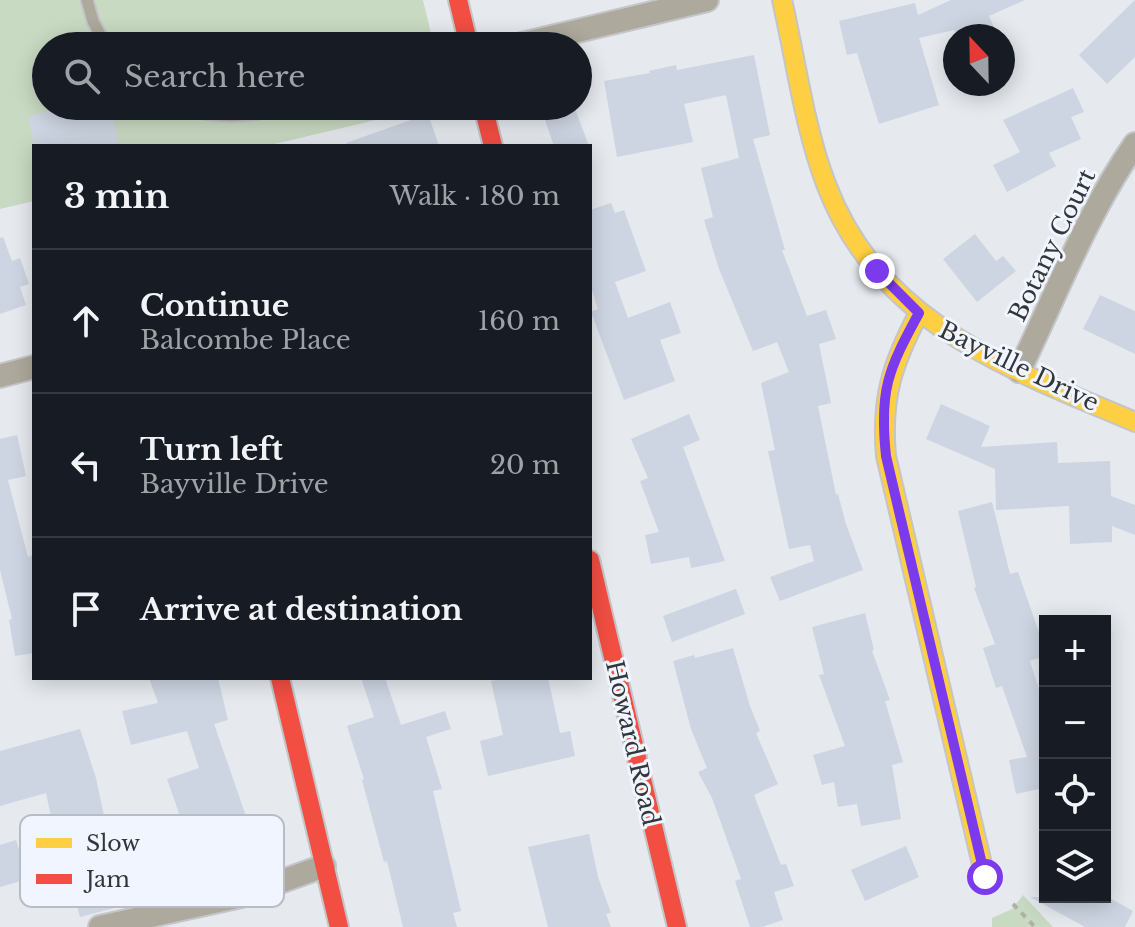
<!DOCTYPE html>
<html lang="en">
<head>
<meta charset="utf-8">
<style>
	:root { --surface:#171b24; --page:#242831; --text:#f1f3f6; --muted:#9ea1a6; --line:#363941 }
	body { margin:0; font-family:"Libre Baskerville",serif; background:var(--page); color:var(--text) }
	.controls { position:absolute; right:24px; bottom:24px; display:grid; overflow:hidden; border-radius:0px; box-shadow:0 4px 20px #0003 }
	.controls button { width:72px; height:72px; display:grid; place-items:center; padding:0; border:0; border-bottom:2px solid var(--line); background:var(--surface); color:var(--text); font:40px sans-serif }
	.compass { position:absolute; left:943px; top:24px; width:72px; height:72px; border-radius:50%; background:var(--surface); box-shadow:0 4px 20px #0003; rotate:338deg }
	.stop { position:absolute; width:24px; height:24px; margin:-18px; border:6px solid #7c3aed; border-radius:50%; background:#fff }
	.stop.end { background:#7c3aed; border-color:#fff; box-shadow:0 2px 8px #0008 }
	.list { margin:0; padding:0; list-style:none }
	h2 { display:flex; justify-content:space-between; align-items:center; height:104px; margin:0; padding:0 32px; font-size:34px }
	h2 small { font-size:26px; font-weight:400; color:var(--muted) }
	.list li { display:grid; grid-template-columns:52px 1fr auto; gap:24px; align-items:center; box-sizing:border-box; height:144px; padding:0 32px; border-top:2px solid var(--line) }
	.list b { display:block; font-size:30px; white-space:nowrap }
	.list p { margin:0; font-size:26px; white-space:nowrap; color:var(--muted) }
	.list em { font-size:26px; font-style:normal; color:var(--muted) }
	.icon { flex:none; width:44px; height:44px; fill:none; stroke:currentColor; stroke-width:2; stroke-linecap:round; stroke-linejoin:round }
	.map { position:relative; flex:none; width:1135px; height:927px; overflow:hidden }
	.search { position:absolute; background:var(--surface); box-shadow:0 4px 20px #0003; left:32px; top:32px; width:560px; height:88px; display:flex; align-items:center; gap:20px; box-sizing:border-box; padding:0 28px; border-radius:44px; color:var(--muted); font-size:30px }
	.panel { position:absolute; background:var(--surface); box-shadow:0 4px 20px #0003; left:32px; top:144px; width:560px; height:536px; border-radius:0px }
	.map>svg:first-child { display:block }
	.green { fill:#c9dac3 }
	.building { fill:#cdd5e2 }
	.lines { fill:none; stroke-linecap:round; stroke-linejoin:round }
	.lane-casing { stroke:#c3c5c9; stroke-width:15 }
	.street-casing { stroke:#c3c5c9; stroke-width:26 }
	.slow-casing { stroke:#c3c5c9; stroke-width:22 }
	.jam-casing { stroke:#c3c5c9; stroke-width:22 }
	.path { stroke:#b0afa8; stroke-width:4; stroke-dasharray:6 6; stroke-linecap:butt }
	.lane { stroke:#ada99c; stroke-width:11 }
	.street { stroke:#ada99c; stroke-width:22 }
	.slow { stroke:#ffcf43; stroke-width:18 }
	.jam { stroke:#f24e42; stroke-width:18 }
	.route { stroke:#7c3aed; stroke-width:10 }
	.labels { text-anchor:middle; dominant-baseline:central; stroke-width:6; stroke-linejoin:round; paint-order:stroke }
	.street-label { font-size:24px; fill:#34373a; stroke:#f0f5ff }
	.key { fill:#f0f5ff; stroke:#b8bcc4; stroke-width:2 }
	.key-label { font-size:22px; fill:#34373a }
</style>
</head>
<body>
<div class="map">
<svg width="1135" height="927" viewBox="0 0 1135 927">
	<rect width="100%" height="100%" fill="#e6e9ee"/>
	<g class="green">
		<polygon points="0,0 423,0 434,46 46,46 46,106 435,106 266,146 34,146 34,201 0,209"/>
		<polygon points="1023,895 1053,927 992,927 992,918 1012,909"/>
	</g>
	<g class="building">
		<polygon points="951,0 1025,0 989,16 998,36 957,36 954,30 919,38 939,105 879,124 857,53 847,55 839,21 915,3 918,15"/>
		<polygon points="1135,0 1135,57 1107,84 1079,55"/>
		<polygon points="754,55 770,135 753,139 785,250 782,250 807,316 826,310 836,339 819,344 831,403 818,406 836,495 838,494 846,524 863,570 780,601 770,577 814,561 810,545 789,549 768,451 775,450 761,383 789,372 777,342 753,351 719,269 704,220 713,217 701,168 739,158 726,95 684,104 693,142 617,157 604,81 650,73 649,71 676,65 677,70"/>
		<polygon points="1073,88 1084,112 1071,117 1081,139 1049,153 1056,166 1007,192 993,165 1020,152 1003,120"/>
		<polygon points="72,106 110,106 119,143 104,146 34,146 28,116"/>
		<polygon points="540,106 574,106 589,146 554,146"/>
		<polygon points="428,114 439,146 346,146 346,143"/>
		<polygon points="611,203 615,213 624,210 646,271 615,282 628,318 670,302 681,333 660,340 675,381 624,400 591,312 598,309 590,284 590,210"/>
		<polygon points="975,234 996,261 1003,256 1016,271 977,302 943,259"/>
		<polygon points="3,237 12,261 20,258 29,284 20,287 26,305 0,314 0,238"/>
		<polygon points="1100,295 1135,311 1135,354 1083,329"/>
		<polygon points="941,404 990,426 981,447 1057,442 1058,463 1110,461 1111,496 1135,505 1135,535 1112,526 1112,542 1070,544 1069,506 996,510 995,469 926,439"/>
		<polygon points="689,414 700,440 683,447 725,561 691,568 689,557 651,564 645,535 659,532 640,481 648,478 631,439"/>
		<polygon points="17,435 26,476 8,480 28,557 34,555 34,653 15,656 9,620 12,619 0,570 0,439"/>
		<polygon points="992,502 1010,574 1018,572 1045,650 1045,656 1030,661 1045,708 1045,798 1042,799 1039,789 1016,794 1009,760 1027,757 1002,686 996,688 983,648 995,644 974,588 976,587 958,511"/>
		<polygon points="736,589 745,614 672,642 663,616"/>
		<polygon points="865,613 874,650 872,651 890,700 885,701 903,762 892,765 901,819 861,826 857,804 838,807 834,782 822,785 813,755 845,746 819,675 824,674 812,627"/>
		<polygon points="733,648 750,706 760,731 756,733 778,784 754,795 781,865 786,864 794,886 774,892 783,920 762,927 750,927 735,881 741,879 712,798 698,772 707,768 691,729 673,661 694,655 695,658"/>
		<polygon points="149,678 218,678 228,720 214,724 247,819 257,817 265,843 221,856 218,846 120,885 126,905 80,917 63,854 59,855 46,793 0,806 0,751 80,729 96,778 110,844 180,816 167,779 199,768 187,731 131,745 122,711 158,703"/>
		<polygon points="361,678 385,678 401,725 445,711 451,729 426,737 442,789 433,791 461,911 453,913 457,927 403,927 387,861 384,862 362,780 364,779 347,726 374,717"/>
		<polygon points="506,678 548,678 560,733 570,731 575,756 488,776 480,741 503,735 491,681"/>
		<polygon points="589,834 598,877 611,913 606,914 611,927 548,927 528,847"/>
		<polygon points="16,840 28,879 0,887 0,845"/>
		<polygon points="906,846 919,877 865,901 851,870"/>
		<polygon points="1030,897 1108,897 1133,911 1125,927 1085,927"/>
	</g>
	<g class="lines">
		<defs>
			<g id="lane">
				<polyline points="87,0 93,21 106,46"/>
				<path d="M178,106C216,121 258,115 297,106"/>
			</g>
			<g id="street">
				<polyline points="514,46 707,0"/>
				<path d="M1019,371C1056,295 1087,213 1135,144"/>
				<polyline points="0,376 34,367"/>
				<polyline points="100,927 241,896 324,866"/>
			</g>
			<g id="slow">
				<path d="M782,0C796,61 804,126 826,184C879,324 1008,368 1135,422"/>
				<path d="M919,313C892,364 881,398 886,456L985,877"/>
			</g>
			<g id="jam">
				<polyline points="458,0 469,46"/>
				<polyline points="483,106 493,146"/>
				<polyline points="590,560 677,927"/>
				<polyline points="280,678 339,927"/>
			</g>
		</defs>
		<use href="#lane" class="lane-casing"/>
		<use href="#street" class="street-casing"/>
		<use href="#slow" class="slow-casing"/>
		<use href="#jam" class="jam-casing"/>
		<polyline class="path" points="1013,904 1035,927"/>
		<use href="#lane" class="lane"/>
		<use href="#street" class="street"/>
		<use href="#slow" class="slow"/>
		<use href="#jam" class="jam"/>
	</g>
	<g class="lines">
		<path class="route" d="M877,271L919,313C888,370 879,390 886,456L985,877"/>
	</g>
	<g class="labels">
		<g class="street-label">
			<text transform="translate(1052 245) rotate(-64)">Botany Court</text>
			<text transform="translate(1019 366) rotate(26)">Bayville Drive</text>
			<text transform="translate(633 743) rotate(77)">Howard Road</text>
		</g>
	</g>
	<rect x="20" y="815" width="264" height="92" rx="12" class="key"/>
	<rect x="36" y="838" width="36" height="10" fill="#ffcf43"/>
	<rect x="36" y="874" width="36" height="10" fill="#f24e42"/>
	<g class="key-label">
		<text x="86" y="851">Slow</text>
		<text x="86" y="887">Jam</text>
	</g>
</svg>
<div class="controls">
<button>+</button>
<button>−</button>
<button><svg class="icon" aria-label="locate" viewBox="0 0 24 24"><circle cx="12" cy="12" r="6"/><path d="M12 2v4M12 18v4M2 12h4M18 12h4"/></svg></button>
<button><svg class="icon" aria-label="layers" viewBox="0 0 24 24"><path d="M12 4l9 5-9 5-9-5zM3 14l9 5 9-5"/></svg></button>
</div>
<svg class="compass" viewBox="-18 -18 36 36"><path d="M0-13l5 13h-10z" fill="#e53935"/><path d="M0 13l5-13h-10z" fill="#9ea1a6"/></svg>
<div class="stop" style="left:985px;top:877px"></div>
<div class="stop end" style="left:877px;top:271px"></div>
<div class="search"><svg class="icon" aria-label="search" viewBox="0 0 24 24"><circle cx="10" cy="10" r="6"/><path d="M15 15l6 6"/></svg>Search here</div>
<section class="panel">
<h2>3 min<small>Walk · 180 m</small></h2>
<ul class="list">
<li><svg class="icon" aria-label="ahead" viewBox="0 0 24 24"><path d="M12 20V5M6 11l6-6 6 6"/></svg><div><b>Continue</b><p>Balcombe Place</p></div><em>160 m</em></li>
<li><svg class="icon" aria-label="left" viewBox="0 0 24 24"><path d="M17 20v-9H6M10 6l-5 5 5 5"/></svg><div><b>Turn left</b><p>Bayville Drive</p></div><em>20 m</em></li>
<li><svg class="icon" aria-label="arrive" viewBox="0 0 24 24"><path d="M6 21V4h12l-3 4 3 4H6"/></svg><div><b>Arrive at destination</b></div></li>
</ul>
</section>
</div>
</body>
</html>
